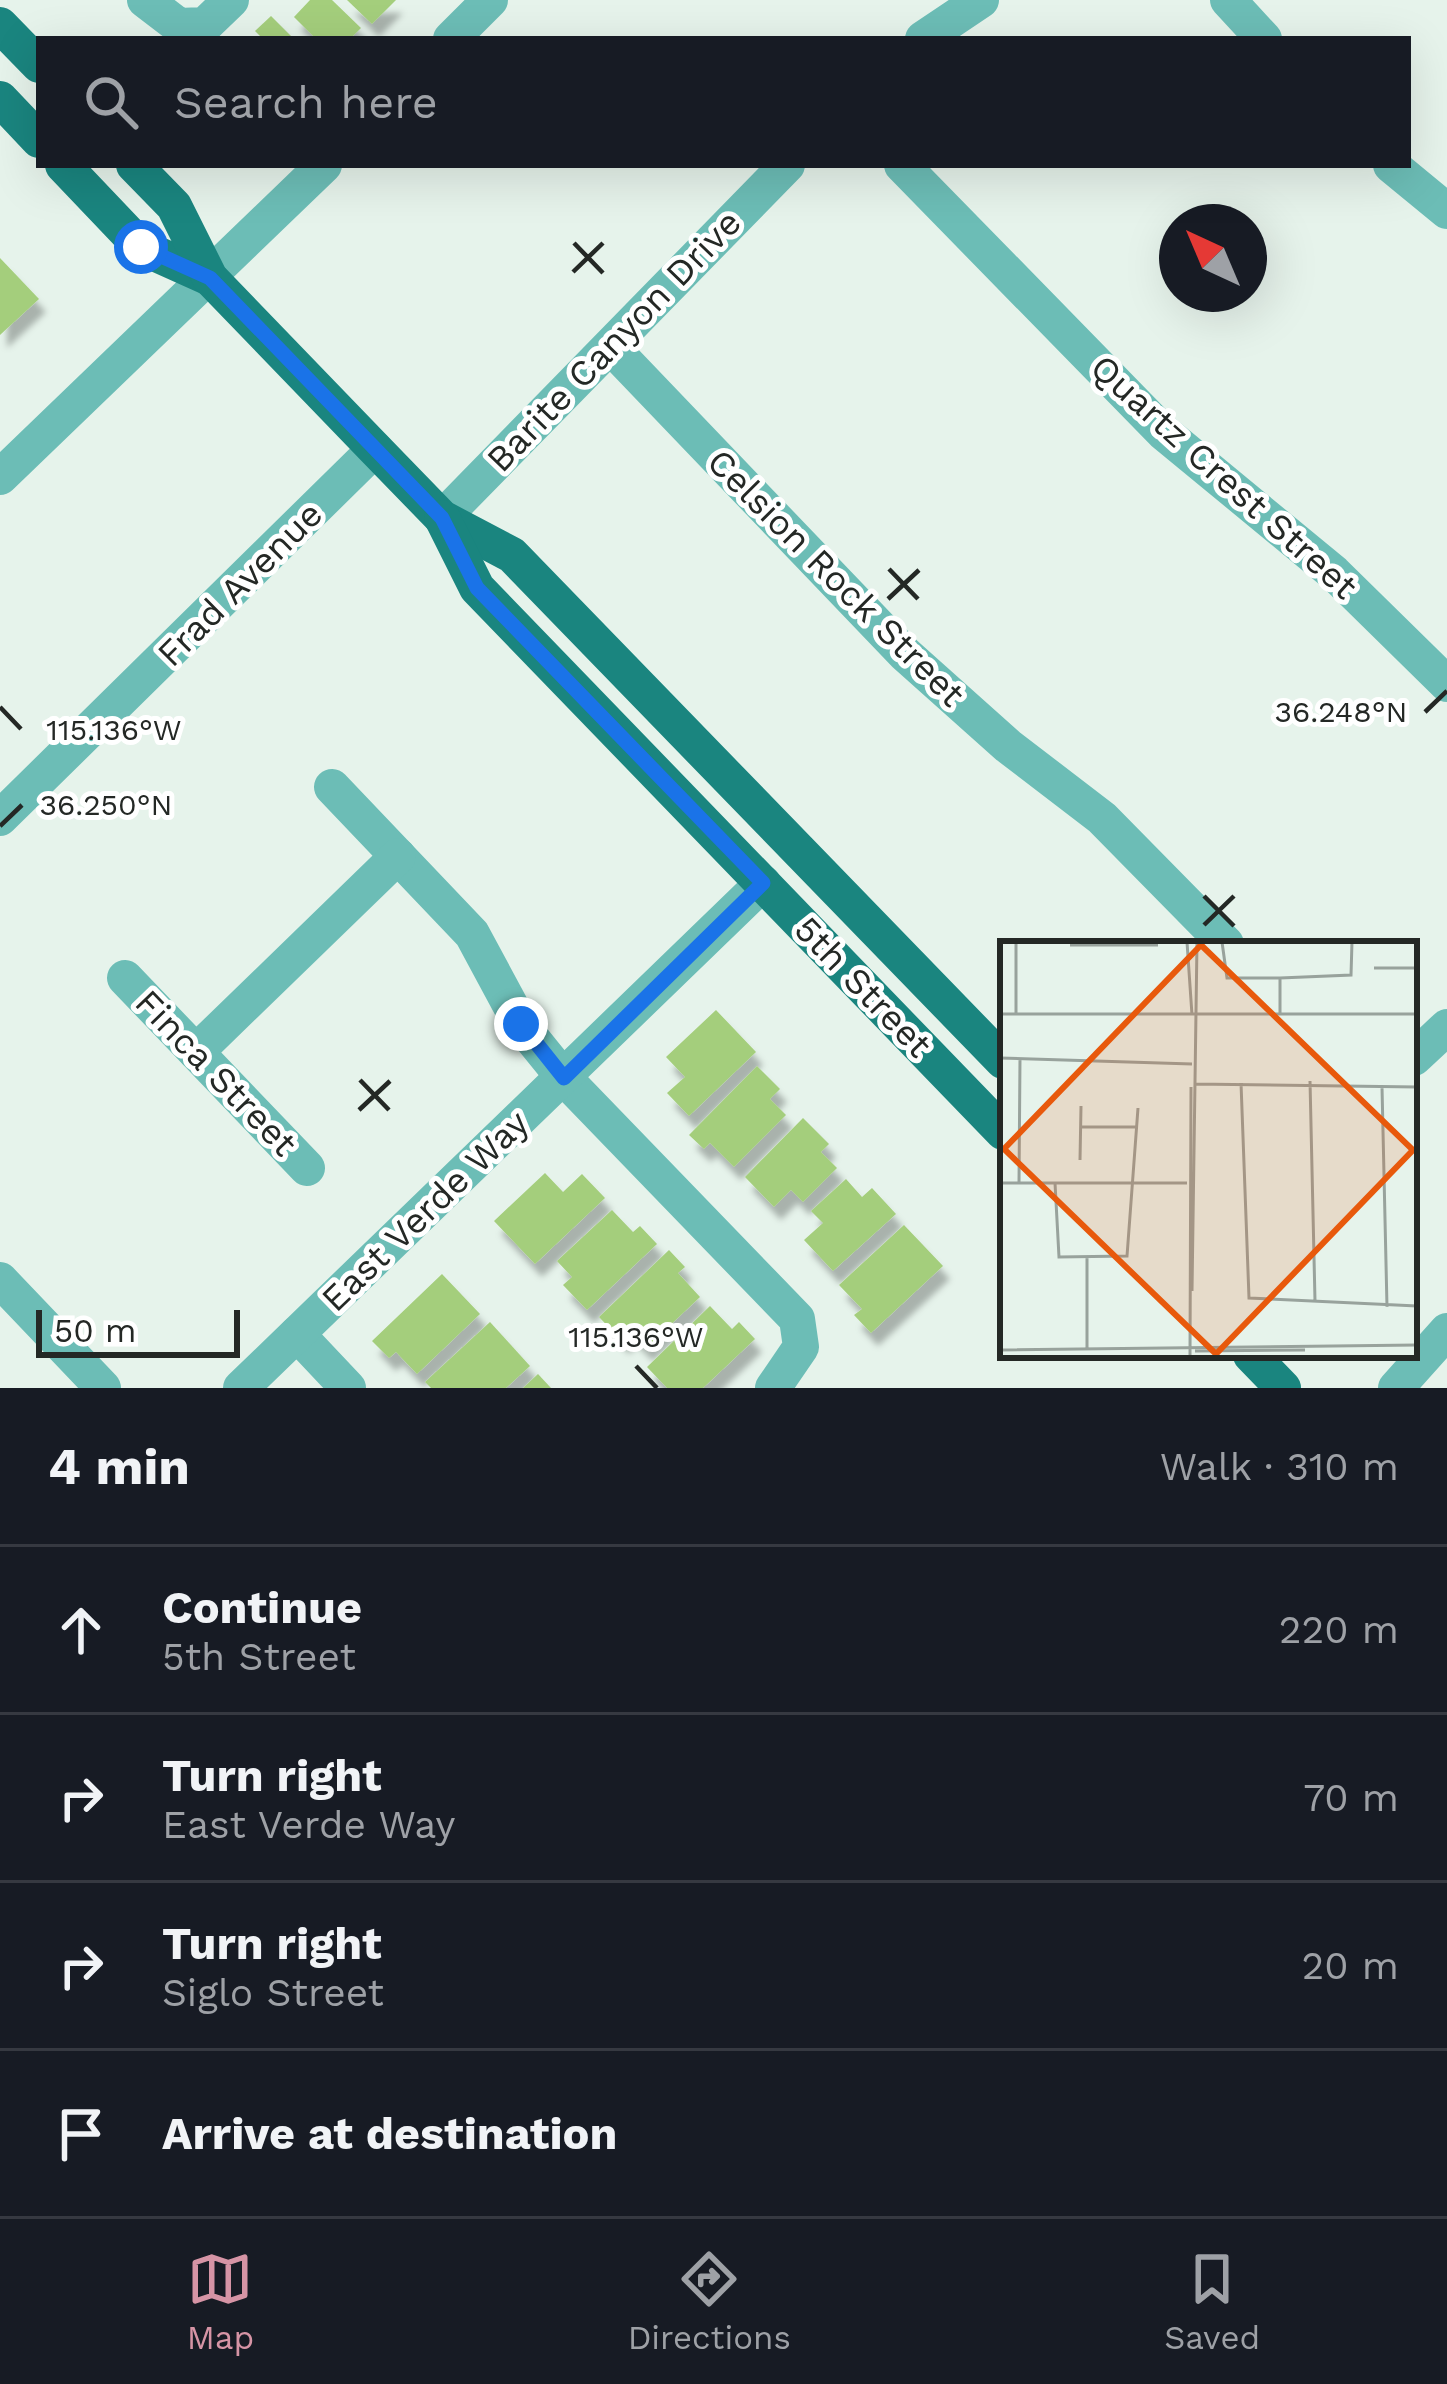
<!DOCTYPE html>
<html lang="en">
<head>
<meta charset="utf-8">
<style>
	:root { --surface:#171b24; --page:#20242c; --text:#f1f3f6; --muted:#9ea1a6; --line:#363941; --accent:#d694a5 }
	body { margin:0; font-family:"Work Sans",sans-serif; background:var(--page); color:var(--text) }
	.compass { position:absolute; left:1159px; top:204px; width:108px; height:108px; border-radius:50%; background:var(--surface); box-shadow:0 12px 48px #0002; rotate:316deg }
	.scale { position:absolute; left:36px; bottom:30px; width:204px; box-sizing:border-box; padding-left:12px; border:6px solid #242825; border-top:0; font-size:33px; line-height:42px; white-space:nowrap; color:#242825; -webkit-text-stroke:9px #fff; paint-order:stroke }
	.stop { position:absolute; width:36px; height:36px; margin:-27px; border:9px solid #1a73e8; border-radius:50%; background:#fff }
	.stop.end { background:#1a73e8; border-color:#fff; box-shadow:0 3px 12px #0008 }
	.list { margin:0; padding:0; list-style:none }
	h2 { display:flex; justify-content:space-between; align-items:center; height:156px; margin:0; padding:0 48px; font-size:51px }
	h2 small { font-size:39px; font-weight:400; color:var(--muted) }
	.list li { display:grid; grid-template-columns:78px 1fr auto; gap:36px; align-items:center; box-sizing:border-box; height:168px; padding:0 48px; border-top:3px solid var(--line) }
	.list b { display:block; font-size:45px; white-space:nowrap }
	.list p { margin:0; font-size:39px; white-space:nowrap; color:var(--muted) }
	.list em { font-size:39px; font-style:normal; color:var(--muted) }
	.icon { flex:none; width:66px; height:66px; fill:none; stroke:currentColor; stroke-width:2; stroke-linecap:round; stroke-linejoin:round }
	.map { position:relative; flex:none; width:1447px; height:1388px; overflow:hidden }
	.search { position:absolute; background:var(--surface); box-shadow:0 12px 48px #0002; left:36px; right:36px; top:36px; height:132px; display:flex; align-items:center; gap:30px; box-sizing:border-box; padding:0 42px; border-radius:0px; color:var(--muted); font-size:45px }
	.sheet { height:828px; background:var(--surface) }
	nav { display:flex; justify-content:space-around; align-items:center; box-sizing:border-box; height:168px; border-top:3px solid var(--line); background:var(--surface); font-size:33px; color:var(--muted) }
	nav a { display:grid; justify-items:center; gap:6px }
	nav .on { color:var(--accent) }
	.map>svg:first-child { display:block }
	.building { fill:#a4ce7b; filter:url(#shadow) }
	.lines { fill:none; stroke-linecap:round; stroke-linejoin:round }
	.minor { stroke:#6cbdb6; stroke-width:36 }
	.major { stroke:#1a857f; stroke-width:36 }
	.route { stroke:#1a73e8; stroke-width:15 }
	.ticks { fill:none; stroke:#242825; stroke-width:4.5 }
	.labels { text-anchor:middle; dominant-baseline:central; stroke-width:10; stroke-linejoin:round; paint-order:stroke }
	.street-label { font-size:36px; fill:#242825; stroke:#fff }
	.inset-road { fill:none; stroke:#98a29c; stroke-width:3 }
	.view { fill:#e8590c; fill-opacity:0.15; stroke:#e8590c; stroke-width:6 }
	.inset-edge { fill:none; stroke:#242825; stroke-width:6 }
	.ticks-label { font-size:30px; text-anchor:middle; fill:#242825; stroke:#fff; stroke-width:10; stroke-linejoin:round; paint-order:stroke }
</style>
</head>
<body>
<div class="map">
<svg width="1447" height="1388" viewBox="0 0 1447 1388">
	<defs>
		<filter id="shadow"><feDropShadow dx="7" dy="13" stdDeviation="3" flood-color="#0004"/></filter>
	</defs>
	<rect width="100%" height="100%" fill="#e6f3eb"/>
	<g class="building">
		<polygon points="310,0 332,0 361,28 350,39 316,39 294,17"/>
		<polygon points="347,0 396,0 372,24"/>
		<polygon points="271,16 294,39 263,39 255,31"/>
		<polygon points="0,258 39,299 0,335"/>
		<polygon points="716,1010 756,1052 689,1116 667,1093 685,1077 666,1057"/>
		<polygon points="757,1066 780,1089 770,1099 786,1115 734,1167 710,1143 704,1149 689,1135"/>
		<polygon points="803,1118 829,1144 821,1152 837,1168 803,1202 791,1190 774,1207 745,1177"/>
		<polygon points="545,1173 563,1192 582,1174 605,1198 535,1264 494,1221"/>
		<polygon points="846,1179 862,1197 872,1188 896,1214 833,1271 804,1240 823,1223 811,1211"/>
		<polygon points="612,1210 633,1232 640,1226 657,1244 587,1310 563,1285 572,1277 557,1261"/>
		<polygon points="904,1225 943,1266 871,1333 854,1315 862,1309 839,1285"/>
		<polygon points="669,1250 685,1267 678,1273 700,1297 646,1348 631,1333 622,1341 599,1317"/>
		<polygon points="442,1274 480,1314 417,1374 396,1352 389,1358 372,1341"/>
		<polygon points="710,1306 732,1329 739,1322 755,1339 703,1388 667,1388 647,1367"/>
		<polygon points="490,1322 530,1366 506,1388 431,1388 425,1382"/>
		<polygon points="538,1374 551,1388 523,1388"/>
	</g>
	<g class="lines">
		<g class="minor">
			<polyline points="145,0 179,26 205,25 231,0"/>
			<polyline points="1228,0 1264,39"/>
			<polyline points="451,39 490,0"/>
			<polyline points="923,39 981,0"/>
			<polyline points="902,165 1163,432 1334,573 1447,684"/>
			<polyline points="1391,165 1447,211"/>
			<polyline points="612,348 905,654 1008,746 1102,818 1226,944"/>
			<polyline points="0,477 324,165"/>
			<polyline points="442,518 787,165"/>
			<polyline points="332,787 472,934 521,1025 564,1078 797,1319 801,1347 773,1388"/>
			<polyline points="0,818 375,449"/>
			<polyline points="125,978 307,1168"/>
			<polyline points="196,1052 398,856"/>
			<polyline points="1414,1058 1447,1027"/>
			<polyline points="0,1280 103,1388"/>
			<polyline points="297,1334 348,1388"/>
			<polyline points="241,1388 763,883"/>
			<polyline points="1396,1388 1447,1331"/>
		</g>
		<g class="major">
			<polyline points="0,25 39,65"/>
			<polyline points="0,99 39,140"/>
			<polyline points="63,165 141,247 210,278"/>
			<polyline points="134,165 174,206 210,278 375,449 442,518 512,555 1003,1061"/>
			<polyline points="442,518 477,588 1003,1132"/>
			<polyline points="1251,1355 1283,1388"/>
		</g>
	</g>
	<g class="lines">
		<polyline class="route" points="141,247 210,278 442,518 477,588 763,883 564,1078 521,1024"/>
	</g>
	<path class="ticks" d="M574,243L603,273M573,272L603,243M889,569L918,599M888,599L919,570M0,707L21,729M1425,712L1447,691M0,826L22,805M1204,896L1234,926M1204,925L1234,896M360,1080L389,1110M359,1110L390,1081M636,1366L657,1388"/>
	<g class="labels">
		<g class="street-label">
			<text transform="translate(614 341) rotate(-46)">Barite Canyon Drive</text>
			<text transform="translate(1224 477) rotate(42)">Quartz Crest Street</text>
			<text transform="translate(836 578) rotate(45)">Celsion Rock Street</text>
			<text transform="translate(240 584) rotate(-45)">Frad Avenue</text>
			<text transform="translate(863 987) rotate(46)">5th Street</text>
			<text transform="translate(216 1073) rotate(46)">Finca Street</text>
			<text transform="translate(425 1211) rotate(-44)">East Verde Way</text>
		</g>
	</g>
	<g transform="translate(1000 941)">
		<rect width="417" height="417" fill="#e6f3eb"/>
		<path class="inset-road" d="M16,1V73M187,1L192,74M222,1L227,37H280L351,34L352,1M70,4H158M374,27H417M280,37V74M0,73H417M0,117L192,123M310,140L315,360M241,142L249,357L417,365M194,143L417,146M382,146L387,366M80,186H138M80,219L81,165M0,242H187M19,242L20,117M55,242L59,316L127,315L138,167M87,317V409M192,350L197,1M0,409L417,404M195,410L305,409M190,416L191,146"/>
		<path class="view" d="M201,4L413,209L216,413L4,208Z"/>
		<rect width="417" height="417" class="inset-edge"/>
	</g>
	<g class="ticks-label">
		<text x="1341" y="722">36.248°N</text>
		<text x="114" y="740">115.136°W</text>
		<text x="106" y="815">36.250°N</text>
		<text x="636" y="1347">115.136°W</text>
	</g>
</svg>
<svg class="compass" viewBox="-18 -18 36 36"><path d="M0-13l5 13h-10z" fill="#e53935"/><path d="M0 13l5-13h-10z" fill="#9ea1a6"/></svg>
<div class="scale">50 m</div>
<div class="stop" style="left:141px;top:247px"></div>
<div class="stop end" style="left:521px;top:1024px"></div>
<div class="search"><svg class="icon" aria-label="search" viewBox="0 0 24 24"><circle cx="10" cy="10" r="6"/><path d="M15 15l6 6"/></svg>Search here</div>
</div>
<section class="sheet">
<h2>4 min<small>Walk · 310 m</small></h2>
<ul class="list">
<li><svg class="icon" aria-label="ahead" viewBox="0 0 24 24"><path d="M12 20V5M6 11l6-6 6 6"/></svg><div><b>Continue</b><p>5th Street</p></div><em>220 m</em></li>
<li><svg class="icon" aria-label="right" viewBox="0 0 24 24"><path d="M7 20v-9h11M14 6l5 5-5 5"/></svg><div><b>Turn right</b><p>East Verde Way</p></div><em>70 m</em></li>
<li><svg class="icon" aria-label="right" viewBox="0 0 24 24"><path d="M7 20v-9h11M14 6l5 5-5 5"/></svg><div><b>Turn right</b><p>Siglo Street</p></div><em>20 m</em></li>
<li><svg class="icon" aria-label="arrive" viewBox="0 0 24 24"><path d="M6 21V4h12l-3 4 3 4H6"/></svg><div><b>Arrive at destination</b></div></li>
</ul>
</section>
<nav>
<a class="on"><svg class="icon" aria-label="map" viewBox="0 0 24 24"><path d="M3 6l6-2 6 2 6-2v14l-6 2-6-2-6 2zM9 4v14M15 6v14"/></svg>Map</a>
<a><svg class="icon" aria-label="directions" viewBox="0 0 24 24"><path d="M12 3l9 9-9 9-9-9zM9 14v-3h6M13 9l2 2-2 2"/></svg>Directions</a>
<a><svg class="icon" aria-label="saved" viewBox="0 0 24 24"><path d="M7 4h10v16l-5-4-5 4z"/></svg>Saved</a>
</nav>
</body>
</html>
